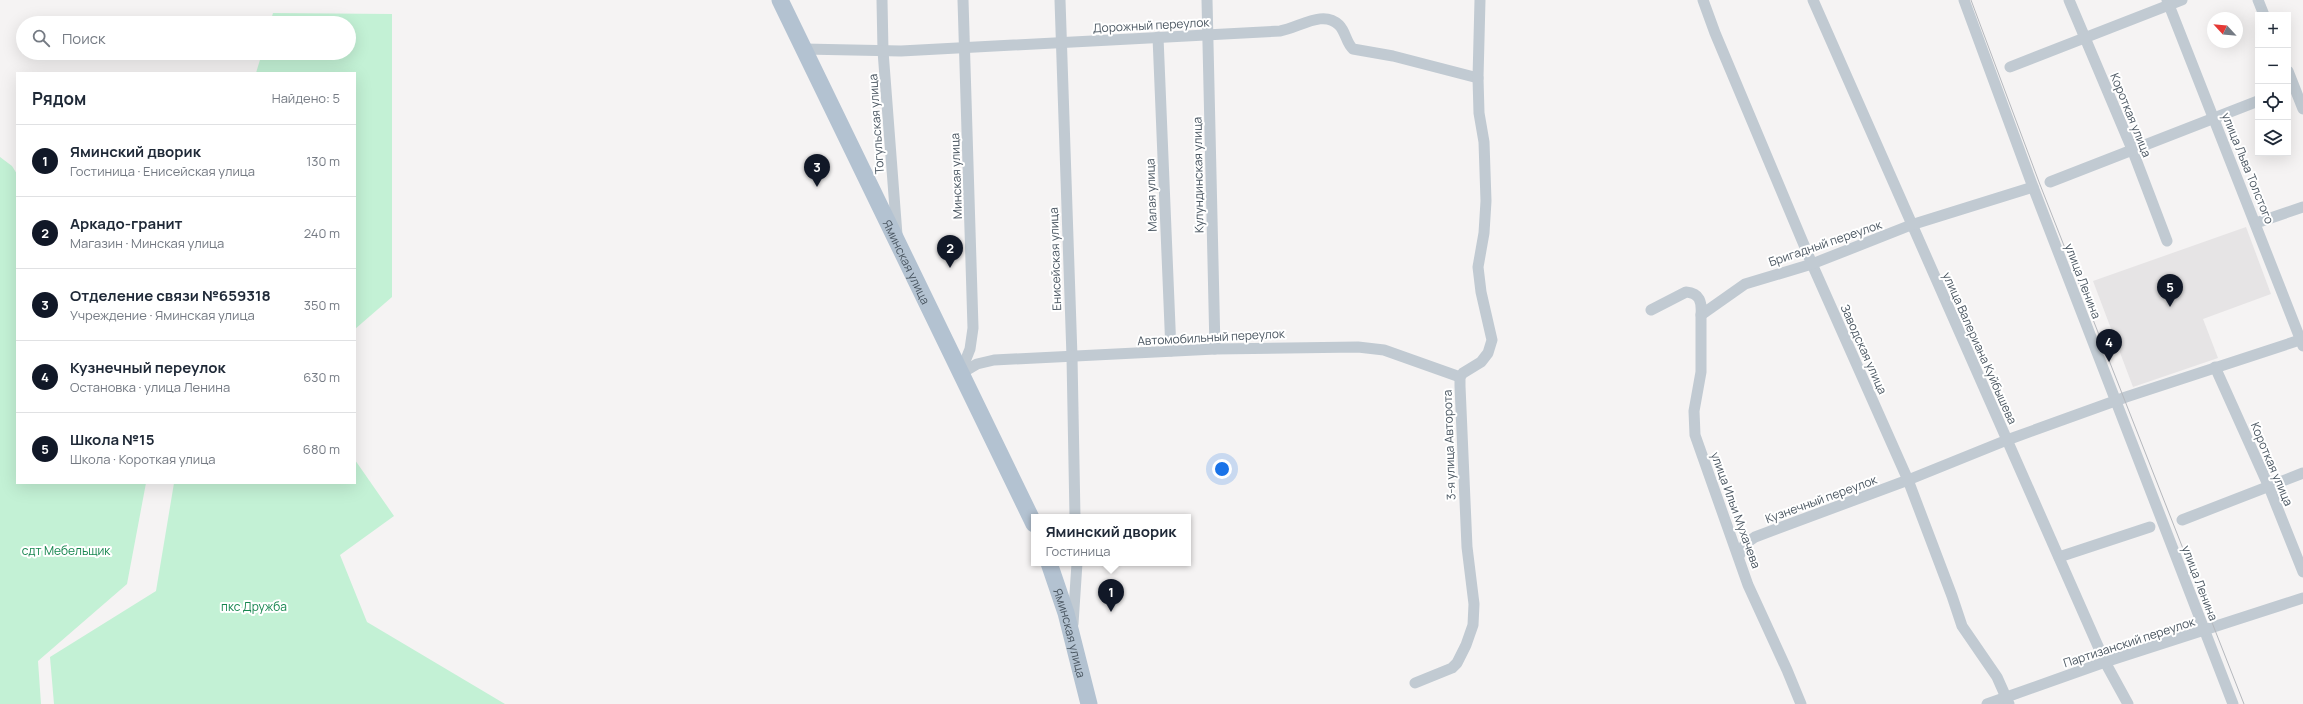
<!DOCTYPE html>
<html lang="ru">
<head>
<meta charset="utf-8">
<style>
	:root { --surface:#fff; --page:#f6f6f7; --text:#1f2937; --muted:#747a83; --line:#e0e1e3; --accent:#111827 }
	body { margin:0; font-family:Manrope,sans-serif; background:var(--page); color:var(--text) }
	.controls { position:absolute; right:12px; top:12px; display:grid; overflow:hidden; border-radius:0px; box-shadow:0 4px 16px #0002 }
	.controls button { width:36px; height:36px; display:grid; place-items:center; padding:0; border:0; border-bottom:1px solid var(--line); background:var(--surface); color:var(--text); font:20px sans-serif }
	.compass { position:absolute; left:2207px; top:12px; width:36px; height:36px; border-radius:50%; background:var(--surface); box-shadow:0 4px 16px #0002; rotate:296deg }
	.you { position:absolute; left:1222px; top:469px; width:14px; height:14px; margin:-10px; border:3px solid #fff; border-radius:50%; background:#1a73e8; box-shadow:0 0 0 6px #1a73e833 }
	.badge { display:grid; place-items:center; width:26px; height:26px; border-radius:50%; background:var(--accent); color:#fff; font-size:13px; font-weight:700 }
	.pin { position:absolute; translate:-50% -33px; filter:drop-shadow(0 1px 2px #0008) }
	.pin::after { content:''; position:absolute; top:21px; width:14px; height:12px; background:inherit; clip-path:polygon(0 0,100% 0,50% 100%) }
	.popup { position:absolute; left:1031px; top:514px; width:160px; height:52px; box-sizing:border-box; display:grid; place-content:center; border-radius:0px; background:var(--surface); filter:drop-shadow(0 1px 3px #0005); font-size:13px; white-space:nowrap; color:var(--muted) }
	.popup b { font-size:15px; color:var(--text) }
	.popup::after { content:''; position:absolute; left:50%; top:100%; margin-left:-8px; border:8px solid transparent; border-top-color:var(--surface) }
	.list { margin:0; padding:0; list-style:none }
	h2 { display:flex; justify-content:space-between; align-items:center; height:52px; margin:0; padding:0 16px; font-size:17px }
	h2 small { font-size:13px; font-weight:400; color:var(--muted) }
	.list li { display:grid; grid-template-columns:26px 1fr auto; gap:12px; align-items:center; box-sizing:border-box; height:72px; padding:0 16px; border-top:1px solid var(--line) }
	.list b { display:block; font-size:15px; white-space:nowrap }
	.list p { margin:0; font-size:13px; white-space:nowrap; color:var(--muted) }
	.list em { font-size:13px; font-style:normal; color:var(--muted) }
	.icon { flex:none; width:22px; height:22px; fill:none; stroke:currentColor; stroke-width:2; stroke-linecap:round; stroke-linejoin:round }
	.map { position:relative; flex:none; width:2303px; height:704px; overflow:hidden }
	.search { position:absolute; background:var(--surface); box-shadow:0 4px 16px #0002; left:16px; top:16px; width:340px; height:44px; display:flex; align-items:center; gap:10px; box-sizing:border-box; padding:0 14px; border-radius:22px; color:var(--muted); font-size:15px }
	.panel { position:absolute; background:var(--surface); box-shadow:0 4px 16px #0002; left:16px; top:72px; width:340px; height:412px; border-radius:0px }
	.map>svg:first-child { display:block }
	.education { fill:#e6e4e5 }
	.green { fill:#c3f1d5 }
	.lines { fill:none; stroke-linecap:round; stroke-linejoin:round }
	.minor { stroke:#c1cad2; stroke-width:11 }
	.primary { stroke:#b3c2d1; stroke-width:17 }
	.tram { stroke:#b5b8bd; stroke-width:1 }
	.labels { text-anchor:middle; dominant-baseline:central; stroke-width:4; stroke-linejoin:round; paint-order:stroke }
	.street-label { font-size:12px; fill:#4a5661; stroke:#fff }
	.park-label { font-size:12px; fill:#17864f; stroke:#fff }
</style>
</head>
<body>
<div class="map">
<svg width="2303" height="704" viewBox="0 0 2303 704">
	<rect width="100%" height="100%" fill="#f5f3f3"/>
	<polygon class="education" points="2246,227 2271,294 2203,319 2218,358 2133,387 2093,281"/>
	<g class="green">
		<polygon points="273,13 392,14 392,297 355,329 355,73 256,73 262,53 349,53 349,23 270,23"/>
		<polygon points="0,157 12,166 17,174 17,483 146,483 127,584 38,661 41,704 0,704"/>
		<polygon points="355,460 394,516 340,555 367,622 505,704 54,704 50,657 156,591 174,483 355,483"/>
	</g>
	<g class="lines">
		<g class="minor">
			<polyline points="882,0 883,51 897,235"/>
			<polyline points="1060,0 1072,357 1075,517"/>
			<polyline points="1207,0 1215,349"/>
			<polyline points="1703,0 1715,33 1812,264 1908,480 1952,596 1962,626 1997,677 2009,704"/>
			<polyline points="1813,0 2105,662 2128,704"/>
			<polyline points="1964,0 2033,187 2233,704"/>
			<polyline points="2069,0 2132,149 2167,241"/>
			<polyline points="2167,0 2303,346"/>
			<polyline points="2258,0 2264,15"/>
			<polyline points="1158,37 1171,351"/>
			<path d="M804,49L901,51L1280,31C1299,28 1323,9 1339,25C1346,32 1346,43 1353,49L1393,56L1478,78"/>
			<polyline points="2010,67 2182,0"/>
			<polyline points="2288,71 2303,109"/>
			<polyline points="2050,182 2258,101"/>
			<polyline points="2256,223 2303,207"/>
			<path d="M1651,310L1686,292C1700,293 1702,302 1701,315L1745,284L1812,264L1911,225L2033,187"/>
			<polyline points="1701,315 1701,372 1694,411 1695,435 1748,585 1787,670 1801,704"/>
			<polyline points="2215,367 2269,487 2303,572"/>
			<polyline points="960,374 977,364 994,360 1215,349 1358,347 1384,350 1460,377"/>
			<polyline points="960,374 970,349 973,328 963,0"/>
			<polyline points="2182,520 2303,473"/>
			<polyline points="1739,556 1745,544 1755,537 1908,480 2007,440 2126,397 2303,339"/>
			<polyline points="2059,557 2150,527"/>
			<polyline points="1073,624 1077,563"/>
			<polyline points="1415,683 1452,668 1457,663 1466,645 1473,625 1474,604 1467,547 1460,386 1460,377 1463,373 1481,362 1488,353 1492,340 1481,292 1478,267 1484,233 1486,201 1484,142 1479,113 1478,78 1480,0"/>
			<polyline points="1987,704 2105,662 2303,598"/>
		</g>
		<g class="primary">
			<path id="s1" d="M780,0L1034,524"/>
			<path id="s2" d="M1049,563L1066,613L1089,704"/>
		</g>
		<polyline class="tram" points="1971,0 2039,182 2244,704"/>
	</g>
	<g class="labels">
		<g class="street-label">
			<text transform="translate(1151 25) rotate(-3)">Дорожный переулок</text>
			<text transform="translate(2131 115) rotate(68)">Короткая улица</text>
			<text transform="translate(876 124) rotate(-94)">Тогульская улица</text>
			<text transform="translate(2248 168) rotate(68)">улица Льва Толстого</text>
			<text transform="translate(1198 175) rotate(-91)">Кулундинская улица</text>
			<text transform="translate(956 176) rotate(-92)">Минская улица</text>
			<text transform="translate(1151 195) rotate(-92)">Малая улица</text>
			<text transform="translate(1825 243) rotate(-19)">Бригадный переулок</text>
			<text transform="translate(1055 259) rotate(-92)">Енисейская улица</text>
			<text stroke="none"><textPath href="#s1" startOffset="291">Яминская улица</textPath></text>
			<text transform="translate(2083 281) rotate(69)">улица Ленина</text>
			<text transform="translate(1211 337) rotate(-3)">Автомобильный переулок</text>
			<text transform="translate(1980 348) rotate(66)">улица Валериана Куйбышева</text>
			<text transform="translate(1864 349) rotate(66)">Заводская улица</text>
			<text transform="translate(1449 445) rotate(-92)">3-я улица Авторота</text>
			<text transform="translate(2272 464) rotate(67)">Короткая улица</text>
			<text transform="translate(1821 499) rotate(-20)">Кузнечный переулок</text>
			<text transform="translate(1736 510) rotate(70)">улица Ильи Мухачева</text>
			<text transform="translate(2200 583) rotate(69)">улица Ленина</text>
			<text stroke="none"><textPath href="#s2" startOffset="73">Яминская улица</textPath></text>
			<text transform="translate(2129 642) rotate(-18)">Партизанский переулок</text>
		</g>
		<g class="park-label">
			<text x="66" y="550">сдт Мебельщик</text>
			<text x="254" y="606">пкс Дружба</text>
		</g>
	</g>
</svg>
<div class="controls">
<button>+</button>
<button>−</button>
<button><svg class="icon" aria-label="locate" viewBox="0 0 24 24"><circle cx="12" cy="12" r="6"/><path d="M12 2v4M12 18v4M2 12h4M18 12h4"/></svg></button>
<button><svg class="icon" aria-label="layers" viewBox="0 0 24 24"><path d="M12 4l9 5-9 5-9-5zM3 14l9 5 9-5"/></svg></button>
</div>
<svg class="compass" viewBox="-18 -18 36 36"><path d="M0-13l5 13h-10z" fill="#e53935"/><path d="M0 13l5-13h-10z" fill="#747a83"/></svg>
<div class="you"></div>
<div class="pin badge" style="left:1111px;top:612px">1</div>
<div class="popup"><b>Яминский дворик</b>Гостиница</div>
<div class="pin badge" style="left:950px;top:268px">2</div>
<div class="pin badge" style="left:817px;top:187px">3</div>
<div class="pin badge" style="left:2109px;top:362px">4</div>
<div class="pin badge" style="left:2170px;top:307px">5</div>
<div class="search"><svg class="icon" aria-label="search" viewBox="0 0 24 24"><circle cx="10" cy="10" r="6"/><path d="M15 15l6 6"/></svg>Поиск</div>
<section class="panel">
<h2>Рядом<small>Найдено: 5</small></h2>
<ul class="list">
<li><span class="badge">1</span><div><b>Яминский дворик</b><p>Гостиница · Енисейская улица</p></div><em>130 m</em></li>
<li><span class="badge">2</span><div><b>Аркадо-гранит</b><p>Магазин · Минская улица</p></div><em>240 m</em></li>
<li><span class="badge">3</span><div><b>Отделение связи №659318</b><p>Учреждение · Яминская улица</p></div><em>350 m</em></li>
<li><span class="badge">4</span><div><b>Кузнечный переулок</b><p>Остановка · улица Ленина</p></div><em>630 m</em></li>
<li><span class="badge">5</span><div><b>Школа №15</b><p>Школа · Короткая улица</p></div><em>680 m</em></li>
</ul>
</section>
</div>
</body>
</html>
